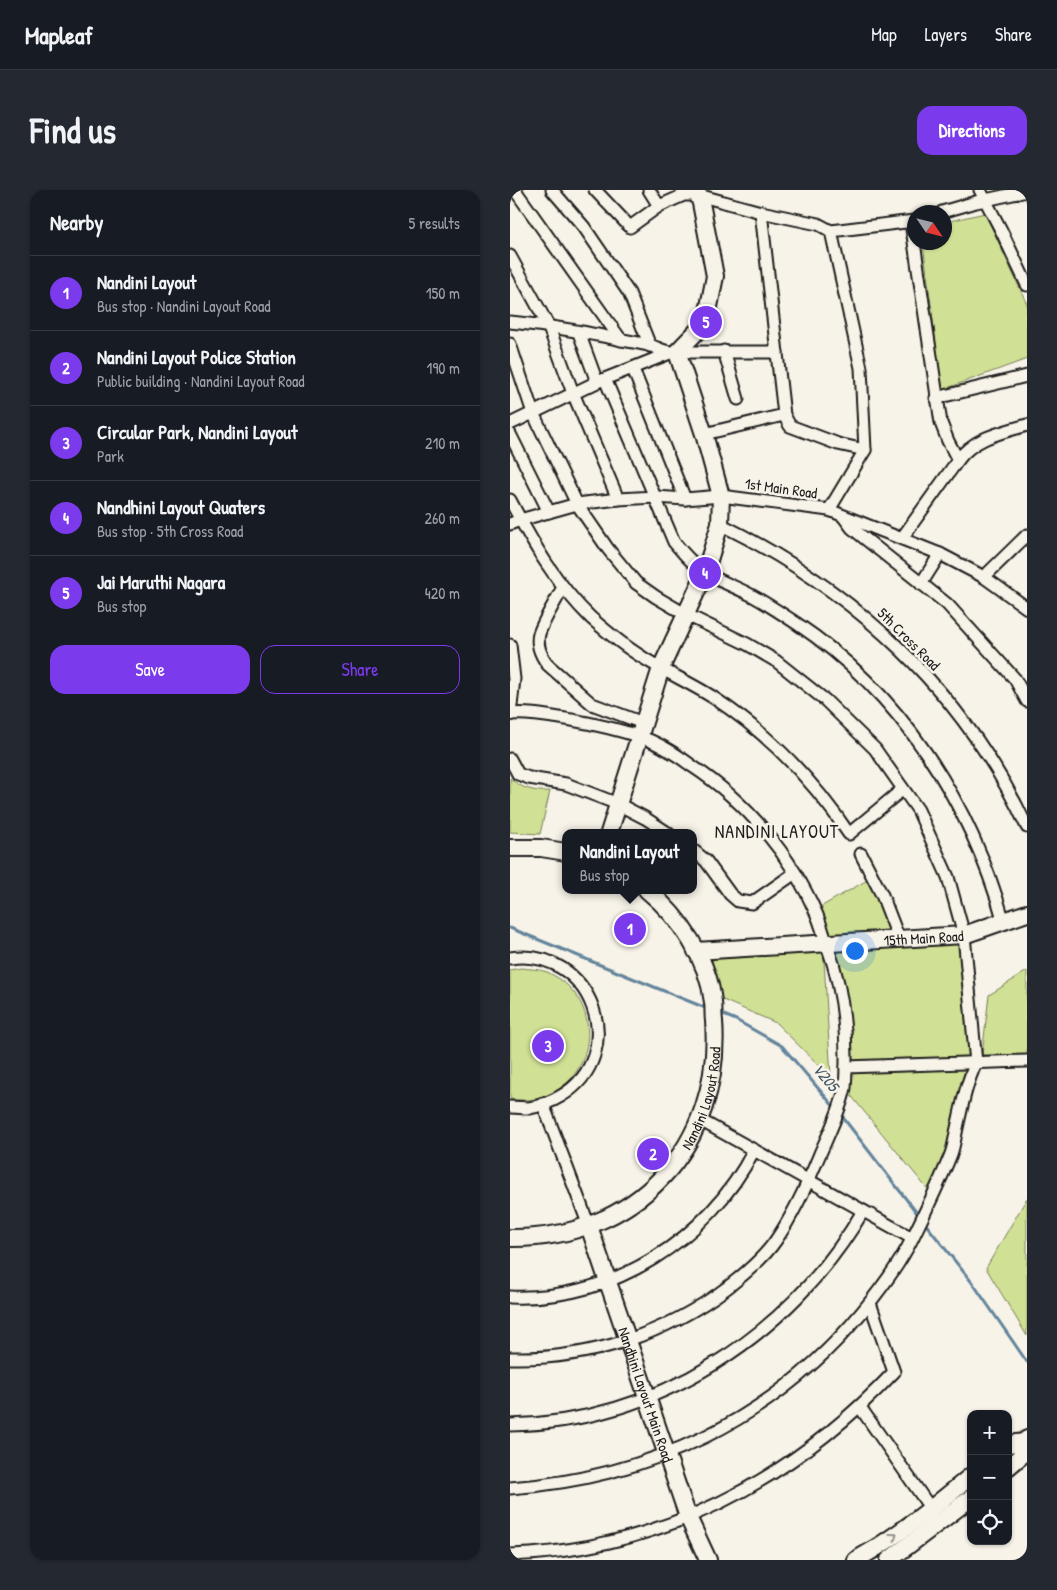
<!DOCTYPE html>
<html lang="en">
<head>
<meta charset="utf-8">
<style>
	:root { --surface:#171b24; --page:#242831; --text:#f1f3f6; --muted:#9ea1a6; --line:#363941; --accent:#7c3aed }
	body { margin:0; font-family:"Patrick Hand",sans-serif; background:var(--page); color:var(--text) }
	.controls { position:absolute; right:15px; bottom:15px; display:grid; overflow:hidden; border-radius:10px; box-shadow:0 1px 4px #0004 }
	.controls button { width:45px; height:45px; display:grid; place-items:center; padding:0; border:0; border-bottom:1px solid var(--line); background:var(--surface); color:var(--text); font:25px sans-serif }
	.compass { position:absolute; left:397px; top:15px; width:45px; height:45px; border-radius:50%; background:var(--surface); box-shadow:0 1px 4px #0004; rotate:125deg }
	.you { position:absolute; left:344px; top:760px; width:18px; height:18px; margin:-12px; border:4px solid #fff; border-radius:50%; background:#1a73e8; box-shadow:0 0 0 8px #1a73e833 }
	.badge { display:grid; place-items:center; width:32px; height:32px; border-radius:50%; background:var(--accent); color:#fff; font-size:16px; font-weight:700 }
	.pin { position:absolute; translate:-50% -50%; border:2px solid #fff; box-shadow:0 1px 5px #0006 }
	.popup { position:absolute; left:52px; top:639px; width:135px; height:65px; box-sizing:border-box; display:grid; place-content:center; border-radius:10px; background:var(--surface); filter:drop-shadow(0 1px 4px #0005); font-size:16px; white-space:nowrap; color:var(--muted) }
	.popup b { font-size:19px; color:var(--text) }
	.popup::after { content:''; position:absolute; left:50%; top:100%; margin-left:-10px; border:10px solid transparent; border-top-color:var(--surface) }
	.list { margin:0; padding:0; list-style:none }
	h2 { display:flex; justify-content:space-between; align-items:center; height:65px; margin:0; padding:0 20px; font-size:21px }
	h2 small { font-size:16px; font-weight:400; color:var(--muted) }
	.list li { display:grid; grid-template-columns:32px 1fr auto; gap:15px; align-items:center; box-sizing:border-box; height:75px; padding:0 20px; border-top:1px solid var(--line) }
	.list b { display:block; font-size:19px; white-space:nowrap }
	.list p { margin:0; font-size:16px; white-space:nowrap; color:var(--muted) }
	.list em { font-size:16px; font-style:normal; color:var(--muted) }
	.actions { display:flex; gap:10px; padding:15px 20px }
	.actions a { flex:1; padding:11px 0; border:1px solid var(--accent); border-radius:15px; text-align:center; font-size:18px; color:var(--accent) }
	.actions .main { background:var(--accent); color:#fff }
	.icon { flex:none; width:28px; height:28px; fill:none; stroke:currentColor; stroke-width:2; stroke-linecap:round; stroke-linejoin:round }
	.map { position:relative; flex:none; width:517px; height:1370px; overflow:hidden; border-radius:15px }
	header { display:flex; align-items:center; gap:30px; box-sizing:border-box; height:70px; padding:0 25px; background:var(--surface); border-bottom:1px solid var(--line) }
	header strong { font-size:24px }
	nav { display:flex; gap:28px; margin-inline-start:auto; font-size:18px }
	.intro { display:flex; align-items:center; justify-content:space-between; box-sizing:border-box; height:120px; padding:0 30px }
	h1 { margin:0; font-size:35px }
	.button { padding:12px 22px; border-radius:15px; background:var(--accent); color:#fff; font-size:18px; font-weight:700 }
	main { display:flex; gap:30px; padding:0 30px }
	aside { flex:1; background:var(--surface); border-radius:15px; box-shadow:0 1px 4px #0004 }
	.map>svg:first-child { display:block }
	.green { fill:#d0e094; stroke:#767e58 }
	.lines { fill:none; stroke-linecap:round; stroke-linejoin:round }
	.stream { stroke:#63849c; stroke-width:3 }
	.street-casing { stroke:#1c1c1c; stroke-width:15 }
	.secondary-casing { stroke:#1c1c1c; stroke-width:20 }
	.street { stroke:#f7f3e8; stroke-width:11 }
	.secondary { stroke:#f7f3e8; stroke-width:16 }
	.oneway { stroke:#94928c }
	.labels { text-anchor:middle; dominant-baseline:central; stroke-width:5; stroke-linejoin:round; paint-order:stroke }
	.street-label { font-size:15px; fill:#1c1c1c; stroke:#f7f3e8 }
	.water-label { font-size:16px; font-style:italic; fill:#465967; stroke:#f7f3e8 }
	.quarter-label { font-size:18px; letter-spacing:1px; fill:#1c1c1c; stroke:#f7f3e8 }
</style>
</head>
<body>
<header>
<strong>Mapleaf</strong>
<nav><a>Map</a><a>Layers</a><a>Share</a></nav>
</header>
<div class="intro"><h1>Find us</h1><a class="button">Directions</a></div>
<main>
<aside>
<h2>Nearby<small>5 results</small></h2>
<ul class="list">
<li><span class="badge">1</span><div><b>Nandini Layout</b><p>Bus stop · Nandini Layout Road</p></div><em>150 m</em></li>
<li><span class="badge">2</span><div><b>Nandini Layout Police Station</b><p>Public building · Nandini Layout Road</p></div><em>190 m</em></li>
<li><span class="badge">3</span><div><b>Circular Park, Nandini Layout</b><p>Park</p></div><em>210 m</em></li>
<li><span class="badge">4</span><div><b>Nandhini Layout Quaters</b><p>Bus stop · 5th Cross Road</p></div><em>260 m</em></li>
<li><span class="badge">5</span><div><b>Jai Maruthi Nagara</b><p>Bus stop</p></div><em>420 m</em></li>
</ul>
<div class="actions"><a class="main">Save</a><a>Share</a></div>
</aside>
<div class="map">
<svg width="517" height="1370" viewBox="0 0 517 1370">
	<rect width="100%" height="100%" fill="#f7f3e8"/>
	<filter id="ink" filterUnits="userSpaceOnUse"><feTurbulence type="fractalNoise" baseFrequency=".02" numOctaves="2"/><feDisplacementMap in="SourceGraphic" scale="10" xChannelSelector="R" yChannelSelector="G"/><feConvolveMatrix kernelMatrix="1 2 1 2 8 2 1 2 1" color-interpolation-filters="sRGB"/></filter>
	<g filter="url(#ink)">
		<g class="green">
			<polygon points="475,23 517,114 517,169 432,200 413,53 434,52 435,32"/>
			<path d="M0,588C12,599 25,602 40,601L30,644L0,642Z"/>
			<polygon points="359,689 381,742 322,745 307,719"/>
			<path d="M452,749L461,869L337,873C342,826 339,795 319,751Z"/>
			<polygon points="313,754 321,887 266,833 206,807 202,765"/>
			<path d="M11,778C19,779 30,779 37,782C109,814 79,922 0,909V780Z"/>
			<polygon points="517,781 517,865 472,865 479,805"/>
			<polygon points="456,876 438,959 419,1001 339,903 339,881"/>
			<polygon points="517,1008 517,1146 476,1078"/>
		</g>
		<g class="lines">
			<g class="stream">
				<polyline points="0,738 198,819"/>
				<polyline points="209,823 226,830 272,856 325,918"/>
				<polyline points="331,925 410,1027"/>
				<polyline points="414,1032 464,1095 517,1172"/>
			</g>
			<defs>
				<g id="street">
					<polyline points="5,0 111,150"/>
					<polyline points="42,0 74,37 119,103 140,156"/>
					<polyline points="85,0 120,37 149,16 174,5 188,5 251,22 308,34 321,41 404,31"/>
					<polyline points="139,0 149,16"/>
					<polyline points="470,0 491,40 517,95"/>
					<polyline points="251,22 274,225 280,236 328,254 355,260"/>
					<polyline points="432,22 466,12 517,1"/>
					<polyline points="0,66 38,135 63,203 108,309"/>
					<path d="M0,132C46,136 93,146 138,155C148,157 156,164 167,162H267"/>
					<polyline points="69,143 87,192"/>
					<path d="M0,154L23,223L67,314L98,359L126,393L146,407L175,424L237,454L266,471L315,510L365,559L408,620L438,687L454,745L466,873C456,894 452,916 447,938C445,947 444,956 441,964C430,992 416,1020 403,1047C390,1074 371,1099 352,1122C263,1230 139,1288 0,1298"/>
					<polyline points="214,161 228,209"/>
					<polyline points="123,179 175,309"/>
					<path d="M95,189L164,352C173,363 184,376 196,383C211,392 226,397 241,405C256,413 271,423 286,433C391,503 460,612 494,732"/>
					<polyline points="426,208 517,186"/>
					<polyline points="0,234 87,192 160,163"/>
					<polyline points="0,244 39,322"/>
					<polyline points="194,244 274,225"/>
					<path d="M448,270C465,247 491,243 517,235"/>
					<path d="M0,310C23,354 46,394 81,428C97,442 114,456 132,467C155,482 181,493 204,508C259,544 303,590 339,644L393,599"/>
					<polyline points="319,320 355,260 351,178 321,41"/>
					<polyline points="333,326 342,338 353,347 437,414 505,489 517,511"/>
					<polyline points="0,334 10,330 67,314 108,309 146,307 175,309 211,306 319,320 430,364 474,387 517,418"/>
					<path d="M210,334C344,400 453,500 517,637"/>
					<polyline points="392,348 448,270 438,251 431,233 401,32"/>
					<polyline points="474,387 517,345"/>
					<polyline points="411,394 430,364"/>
					<path d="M53,397C46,411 33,431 29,444C26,455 32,467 38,475L82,514L133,533"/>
					<polyline points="0,455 4,489 0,525"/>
					<polyline points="0,569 8,584 19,588 56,594 108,614 135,628 158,643"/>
					<polyline points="184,661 196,671 220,704 228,711 242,713 285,683"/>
					<polyline points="351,664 372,705 389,749"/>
					<path d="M0,768C82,756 121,864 51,906C41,912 31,916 19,918C13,918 6,917 0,917"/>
					<polyline points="336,877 517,871"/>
					<polyline points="33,914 79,1036"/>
					<polyline points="190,930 402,1048"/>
					<path d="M0,1107C102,1111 198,1050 244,960"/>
					<path d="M0,1168C79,1170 156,1144 218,1097C236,1083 254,1068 266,1050C284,1024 297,995 309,966C318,945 330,922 335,898C336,888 336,877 336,867C336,829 330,791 317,755C314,745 311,735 307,725C281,665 237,612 182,576C166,564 147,552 128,546C106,539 84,534 62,530C41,527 21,522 0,524"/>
					<polyline points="350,1217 421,1319"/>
					<path d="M0,1235C147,1232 280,1146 353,1021"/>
					<path d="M0,1365C151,1360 281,1291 384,1182L360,1113"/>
				</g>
				<g id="secondary">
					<polyline points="99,643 151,478 195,383 210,334 211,306 194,244 167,162 196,132 205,86 191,13 186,0"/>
					<polyline points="0,658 31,658 56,662"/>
					<path id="s1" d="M186,761L454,745L517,723"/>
					<path id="s2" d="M79,1036L178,1327L198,1370"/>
					<path id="s3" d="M0,1048C125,1050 213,956 204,831C203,825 204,819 203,812C198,769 170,727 137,700"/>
					<polyline points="498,1254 515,1252"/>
					<polyline points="498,1277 511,1266 515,1252 517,1249"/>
					<path d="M346,1370C388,1346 424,1317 461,1286"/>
					<polyline points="379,1370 461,1308"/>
				</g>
			</defs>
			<use href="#street" class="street-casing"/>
			<use href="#secondary" class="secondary-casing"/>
			<use href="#street" class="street"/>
			<use href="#secondary" class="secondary"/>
		</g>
		<defs><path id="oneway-chevron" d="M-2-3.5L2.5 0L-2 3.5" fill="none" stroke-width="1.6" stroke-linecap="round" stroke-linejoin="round" transform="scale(1.25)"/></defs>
		<use class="oneway" href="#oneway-chevron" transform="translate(384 1346) rotate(-36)"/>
	</g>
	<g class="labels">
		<g class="street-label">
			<text transform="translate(271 298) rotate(8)">1st Main Road</text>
			<text transform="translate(399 449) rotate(45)">5th Cross Road</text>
			<text stroke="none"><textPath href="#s1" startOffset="228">15th Main Road</textPath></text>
			<text stroke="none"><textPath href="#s3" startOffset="259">Nandini Layout Road</textPath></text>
			<text stroke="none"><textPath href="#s2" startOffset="178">Nandhini Layout Main Road</textPath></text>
		</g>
		<g class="water-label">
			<text transform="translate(316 887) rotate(50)">V205</text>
		</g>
		<g class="quarter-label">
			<text x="267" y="641">NANDINI LAYOUT</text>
		</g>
	</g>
</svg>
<div class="controls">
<button>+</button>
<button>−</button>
<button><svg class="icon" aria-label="locate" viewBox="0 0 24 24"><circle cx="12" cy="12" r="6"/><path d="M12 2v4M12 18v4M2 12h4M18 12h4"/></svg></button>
</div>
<svg class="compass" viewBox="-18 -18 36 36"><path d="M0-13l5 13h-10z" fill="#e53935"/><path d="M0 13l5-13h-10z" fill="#9ea1a6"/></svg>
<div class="you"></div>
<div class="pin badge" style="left:120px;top:739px">1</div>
<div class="popup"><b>Nandini Layout</b>Bus stop</div>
<div class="pin badge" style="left:143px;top:964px">2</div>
<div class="pin badge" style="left:38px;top:856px">3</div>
<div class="pin badge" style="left:195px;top:383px">4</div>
<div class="pin badge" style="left:196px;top:132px">5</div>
</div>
</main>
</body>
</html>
